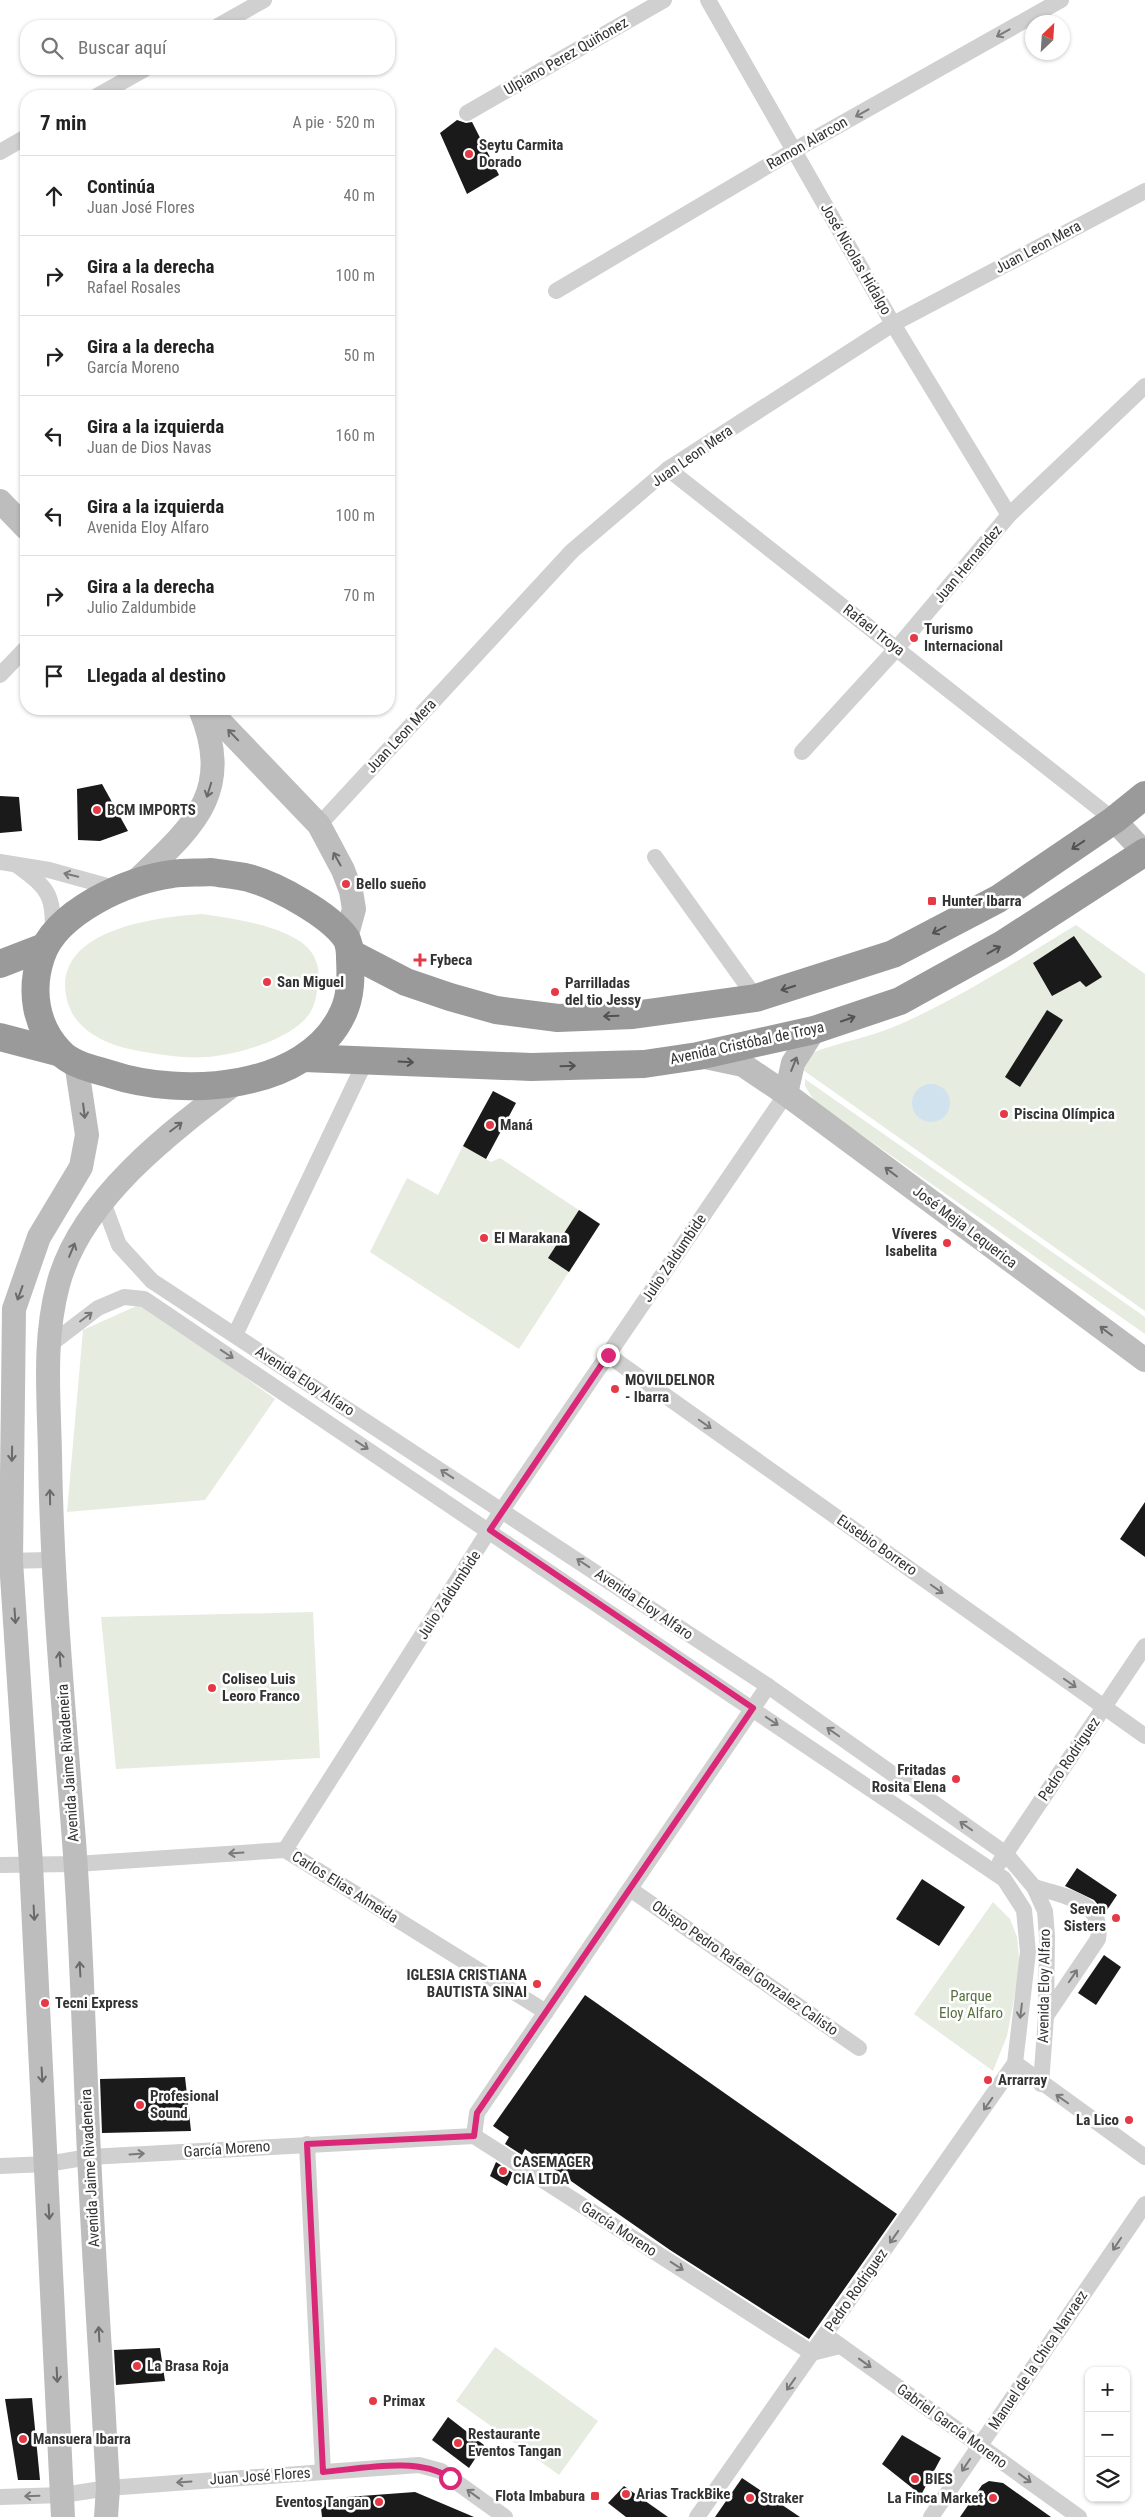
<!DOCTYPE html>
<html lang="es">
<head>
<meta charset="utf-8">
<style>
	:root { --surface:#fff; --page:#f2f2f2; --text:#222; --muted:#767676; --line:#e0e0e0 }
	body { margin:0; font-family:"Roboto Condensed",sans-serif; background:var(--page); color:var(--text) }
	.controls { position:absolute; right:15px; bottom:15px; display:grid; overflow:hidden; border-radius:10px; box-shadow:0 1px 4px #0004 }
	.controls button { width:45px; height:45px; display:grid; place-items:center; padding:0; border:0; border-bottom:1px solid var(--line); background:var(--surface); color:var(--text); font:25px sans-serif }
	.compass { position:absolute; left:1025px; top:15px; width:45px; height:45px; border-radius:50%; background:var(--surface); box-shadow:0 1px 4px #0004; rotate:25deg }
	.stop { position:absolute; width:15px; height:15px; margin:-11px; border:4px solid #db2777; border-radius:50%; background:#fff }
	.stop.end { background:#db2777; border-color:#fff; box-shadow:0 1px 5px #0008 }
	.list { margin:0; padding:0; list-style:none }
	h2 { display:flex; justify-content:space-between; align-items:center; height:65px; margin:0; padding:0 20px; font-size:21px }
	h2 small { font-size:16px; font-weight:400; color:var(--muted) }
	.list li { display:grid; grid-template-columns:32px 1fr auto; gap:15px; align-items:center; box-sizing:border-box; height:80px; padding:0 20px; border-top:1px solid var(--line) }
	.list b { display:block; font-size:19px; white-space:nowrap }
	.list p { margin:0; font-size:16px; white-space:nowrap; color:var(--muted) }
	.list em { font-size:16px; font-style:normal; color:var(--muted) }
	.icon { flex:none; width:28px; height:28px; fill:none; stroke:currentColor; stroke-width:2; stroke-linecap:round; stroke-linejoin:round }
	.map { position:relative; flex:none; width:1145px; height:2517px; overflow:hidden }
	.search { position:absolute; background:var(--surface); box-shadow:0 1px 4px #0004; left:20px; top:20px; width:375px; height:55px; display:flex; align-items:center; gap:12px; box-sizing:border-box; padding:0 18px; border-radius:20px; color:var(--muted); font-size:19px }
	.panel { position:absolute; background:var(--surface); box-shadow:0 1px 4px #0004; left:20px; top:90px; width:375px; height:625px; border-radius:20px }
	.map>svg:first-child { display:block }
	.green { fill:#e6ecdf }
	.water { fill:#cfe2ee }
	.building { fill:#1a1a1a }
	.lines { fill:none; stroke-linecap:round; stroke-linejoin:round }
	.street { stroke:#d0d0d0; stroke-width:16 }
	.secondary { stroke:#bdbdbd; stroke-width:24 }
	.highway { stroke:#9a9a9a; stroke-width:28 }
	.oneway { stroke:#7a7a7a }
	.oneway2 { stroke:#6a6a6a }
	.oneway3 { stroke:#525252 }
	.route { stroke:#db2777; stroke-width:6 }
	.poi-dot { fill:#e63946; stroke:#fff; stroke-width:2 }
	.labels { text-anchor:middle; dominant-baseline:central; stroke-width:5; stroke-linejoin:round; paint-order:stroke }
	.street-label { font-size:15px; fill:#333; stroke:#fff }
	.poi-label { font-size:15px; font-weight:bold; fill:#333; stroke:#fff; text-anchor:start }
	.park-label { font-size:15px; fill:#56703f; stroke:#fff }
</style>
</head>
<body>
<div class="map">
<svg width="1145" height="2517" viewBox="0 0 1145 2517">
	<rect width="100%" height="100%" fill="#fff"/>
	<g class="green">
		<path d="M202,914C231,918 287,926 308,948C317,958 320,970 318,983C317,992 316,1001 312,1009C300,1036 243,1053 216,1056C189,1060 161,1055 134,1050C103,1044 71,1028 66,995C55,929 157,917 202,914Z"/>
		<path d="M1076,925L1145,974V1311L803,1070L809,1054C839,1042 873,1037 903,1023C963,996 1020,959 1076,925Z"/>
		<polygon points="805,1079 1145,1317 1145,1334 815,1102 805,1086"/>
		<polygon points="463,1146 491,1162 500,1158 600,1224 519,1349 370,1252 407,1178 438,1195"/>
		<polygon points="143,1303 275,1399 205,1500 67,1512 83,1330"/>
		<polygon points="313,1612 320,1758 116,1769 101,1617"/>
		<polygon points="993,1902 1010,1919 1017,1937 1020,1967 1007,2036 993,2071 914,2014"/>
		<polygon points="495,2347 598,2421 559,2475 456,2401"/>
	</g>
	<circle class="water" cx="931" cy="1103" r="19"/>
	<g class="building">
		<polygon points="457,120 466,123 472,122 499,175 467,194 440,133"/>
		<polygon points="102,784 128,831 100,841 78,840 77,789"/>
		<polygon points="0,796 19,797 22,831 0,833"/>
		<polygon points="1074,936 1102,977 1086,987 1080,981 1052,996 1033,963"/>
		<polygon points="1047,1010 1063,1020 1020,1087 1005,1077"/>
		<polygon points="493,1091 516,1103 486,1159 463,1146"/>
		<polygon points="579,1210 600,1224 569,1272 548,1258"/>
		<polygon points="1145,1502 1145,1557 1120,1539"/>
		<polygon points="1077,1868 1117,1895 1105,1913 1094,1900 1065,1886"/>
		<polygon points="922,1879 965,1907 939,1946 896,1919"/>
		<polygon points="1104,1955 1121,1967 1096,2005 1078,1993"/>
		<polygon points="585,1995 897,2214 809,2339 670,2250 525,2149 522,2155 505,2144 509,2137 493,2126"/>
		<polygon points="185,2077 191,2131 102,2133 100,2079"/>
		<polygon points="496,2162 513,2173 507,2186 490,2176"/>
		<polygon points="160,2348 165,2381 116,2385 114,2350"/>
		<polygon points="32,2398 40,2480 18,2480 5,2399"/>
		<polygon points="448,2417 484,2445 469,2468 432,2440"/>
		<polygon points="902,2435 941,2458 921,2495 882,2464"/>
		<polygon points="742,2478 800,2517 715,2517"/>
		<polygon points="989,2481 1003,2483 1051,2517 960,2517 982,2485"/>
		<polygon points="624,2486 668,2517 626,2517 608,2503"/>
		<polygon points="415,2492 474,2517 322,2517 320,2499"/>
	</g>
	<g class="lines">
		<g class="street">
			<polyline points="708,0 893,324 1009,515"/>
			<polyline points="218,26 264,0"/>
			<polyline points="97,96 145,69"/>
			<polyline points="467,113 664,0"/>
			<polyline points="0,152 26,137"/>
			<polyline points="556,291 793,151 1061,0"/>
			<polyline points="668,469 1114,820"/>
			<polyline points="0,675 26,648"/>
			<polyline points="802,752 897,648 1009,515 1145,386"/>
			<polyline points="319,825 572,551 668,469 893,324 1145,191"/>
			<polyline points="655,857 756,998"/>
			<polyline points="0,862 49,870 118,889"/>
			<path d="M18,866C51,890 53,896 53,936"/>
			<polyline points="103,1202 119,1245 152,1281 768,1686 1006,1854 1034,1887 1045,1911 1047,1936 1046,2016 1041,2084"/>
			<polyline points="235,1335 366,1060"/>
			<polyline points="47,1347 98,1308 124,1297 144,1299 1004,1879 1024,1910 1028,1952 1015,2063 697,2517"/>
			<polyline points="608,1355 1145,1736"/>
			<polyline points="2,1561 52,1560"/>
			<polyline points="285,1850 502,1510 786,1094"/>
			<polyline points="1000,1862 1145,1646"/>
			<polyline points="0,1865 76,1864 285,1850 546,2012"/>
			<path d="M1034,1887C1063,1896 1105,1901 1098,1939L1046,2016"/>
			<polyline points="630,1889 859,2048"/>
			<polyline points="1015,2063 1145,2157"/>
			<polyline points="474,2136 477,2113 768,1686"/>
			<polyline points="307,2144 323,2472"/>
			<polyline points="0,2166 47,2164 89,2157 474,2136 812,2353 840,2346"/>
			<polyline points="831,2339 1079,2517"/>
			<polyline points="0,2497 63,2495 108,2488 419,2465 441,2471 505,2517"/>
			<polyline points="931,2517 1145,2204"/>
		</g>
		<g class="secondary">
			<polyline points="0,501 26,528"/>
			<polyline points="208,709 319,825 343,870 351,891 354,909 346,938"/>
			<polyline points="1114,820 1145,853"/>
			<path d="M135,882C192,827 235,794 200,709"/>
			<polyline points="814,1030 793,1063 786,1094 1145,1360"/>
			<polyline points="700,1056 743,1065 786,1094"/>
			<polyline points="63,2517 31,1864 11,1561 14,1309 39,1237 81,1167 87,1135 76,1062"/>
			<path d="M106,2517L108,2488C102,2376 94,2265 89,2154C84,2050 82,1945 74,1841C64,1713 52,1584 50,1455C49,1398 43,1341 58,1285C80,1200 170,1132 237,1082"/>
		</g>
		<g class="highway">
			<path d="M211,872C223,874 237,875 249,878C277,886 329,914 346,938C349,943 350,952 350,958C351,977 351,996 343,1013C307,1091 182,1098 110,1074C94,1069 72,1065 60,1052C35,1026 30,990 41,957C55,912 129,879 172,874C185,872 198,873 211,872Z"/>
			<polyline points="350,953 406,982 450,997 496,1010 558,1018 633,1015 756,998 893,954 998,899 1114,820 1145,795"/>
			<polyline points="0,964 44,947"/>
			<polyline points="0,1037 61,1053"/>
			<polyline points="304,1058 531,1067 644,1064 698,1056 814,1030 900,1001 1003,944 1145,852"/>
		</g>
	</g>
	<defs><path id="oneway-shaft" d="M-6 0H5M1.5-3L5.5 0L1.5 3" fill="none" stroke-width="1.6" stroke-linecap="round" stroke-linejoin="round" transform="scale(1.25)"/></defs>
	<g class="oneway">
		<use href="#oneway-shaft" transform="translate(1003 33) rotate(151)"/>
		<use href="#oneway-shaft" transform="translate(862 113) rotate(151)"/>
		<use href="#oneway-shaft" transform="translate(71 875) rotate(-166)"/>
		<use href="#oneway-shaft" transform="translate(86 1317) rotate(-37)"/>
		<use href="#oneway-shaft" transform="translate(227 1354) rotate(34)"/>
		<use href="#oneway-shaft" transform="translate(705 1424) rotate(35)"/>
		<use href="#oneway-shaft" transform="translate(362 1445) rotate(34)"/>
		<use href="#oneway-shaft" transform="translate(447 1474) rotate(-147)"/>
		<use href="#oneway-shaft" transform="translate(583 1563) rotate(-146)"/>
		<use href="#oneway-shaft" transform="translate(937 1589) rotate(35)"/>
		<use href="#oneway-shaft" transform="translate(1070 1683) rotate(35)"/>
		<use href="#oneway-shaft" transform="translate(772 1721) rotate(34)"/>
		<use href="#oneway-shaft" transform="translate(833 1732) rotate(-145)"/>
		<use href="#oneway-shaft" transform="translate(966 1826) rotate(-145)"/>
		<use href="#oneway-shaft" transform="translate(236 1853) rotate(176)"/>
		<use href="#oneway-shaft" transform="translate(1073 1976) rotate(-56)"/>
		<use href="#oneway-shaft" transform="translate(1021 2011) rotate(97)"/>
		<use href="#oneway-shaft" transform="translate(1062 2099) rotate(-145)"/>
		<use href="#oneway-shaft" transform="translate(988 2104) rotate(125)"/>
		<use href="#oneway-shaft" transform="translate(137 2154) rotate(-4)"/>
		<use href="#oneway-shaft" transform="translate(894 2237) rotate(125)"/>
		<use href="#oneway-shaft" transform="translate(1117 2244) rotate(124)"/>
		<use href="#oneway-shaft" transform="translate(677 2266) rotate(33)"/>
		<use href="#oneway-shaft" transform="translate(865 2363) rotate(36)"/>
		<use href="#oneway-shaft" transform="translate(791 2384) rotate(125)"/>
		<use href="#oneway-shaft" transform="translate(966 2465) rotate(124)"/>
		<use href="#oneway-shaft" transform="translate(1025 2478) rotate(36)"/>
		<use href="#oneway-shaft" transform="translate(184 2482) rotate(176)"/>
		<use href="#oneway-shaft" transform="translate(473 2494) rotate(-144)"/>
		<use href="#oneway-shaft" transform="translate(32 2496) rotate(178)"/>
	</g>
	<g class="oneway2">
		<use href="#oneway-shaft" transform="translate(233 735) rotate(-134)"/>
		<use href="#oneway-shaft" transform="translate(209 790) rotate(107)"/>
		<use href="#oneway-shaft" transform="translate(337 859) rotate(-119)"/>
		<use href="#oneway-shaft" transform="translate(794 1064) rotate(-68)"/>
		<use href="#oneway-shaft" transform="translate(84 1111) rotate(83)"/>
		<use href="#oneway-shaft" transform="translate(176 1127) rotate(-37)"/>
		<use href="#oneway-shaft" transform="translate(891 1172) rotate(-143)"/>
		<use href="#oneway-shaft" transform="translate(72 1250) rotate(-67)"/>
		<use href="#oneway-shaft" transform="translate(20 1293) rotate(110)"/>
		<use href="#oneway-shaft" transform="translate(1106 1331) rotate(-143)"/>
		<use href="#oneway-shaft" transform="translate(12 1454) rotate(91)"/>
		<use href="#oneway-shaft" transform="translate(50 1497) rotate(-91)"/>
		<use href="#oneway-shaft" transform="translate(15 1616) rotate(86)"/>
		<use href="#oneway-shaft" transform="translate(60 1659) rotate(-94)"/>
		<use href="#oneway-shaft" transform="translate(34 1913) rotate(87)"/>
		<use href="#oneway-shaft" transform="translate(80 1969) rotate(-93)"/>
		<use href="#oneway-shaft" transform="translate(42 2075) rotate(87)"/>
		<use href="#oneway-shaft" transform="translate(49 2212) rotate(87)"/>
		<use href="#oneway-shaft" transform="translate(99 2334) rotate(-93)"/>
		<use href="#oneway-shaft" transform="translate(57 2375) rotate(87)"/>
	</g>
	<g class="oneway3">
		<use href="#oneway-shaft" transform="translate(1078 845) rotate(146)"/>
		<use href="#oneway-shaft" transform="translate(939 930) rotate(152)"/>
		<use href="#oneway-shaft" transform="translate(994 950) rotate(-29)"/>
		<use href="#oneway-shaft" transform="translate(788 988) rotate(162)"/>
		<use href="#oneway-shaft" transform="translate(611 1016) rotate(178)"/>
		<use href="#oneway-shaft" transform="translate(848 1019) rotate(-19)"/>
		<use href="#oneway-shaft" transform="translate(406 1062) rotate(3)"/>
		<use href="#oneway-shaft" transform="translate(568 1066) rotate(-2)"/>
	</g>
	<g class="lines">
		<path class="route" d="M450,2478C420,2456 359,2469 323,2472L307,2144L474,2136L477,2113L753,1708L490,1530L608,1355"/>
	</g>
	<g class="poi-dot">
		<circle cx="469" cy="154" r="5"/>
		<circle cx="914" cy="638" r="5"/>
		<circle cx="97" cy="810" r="5"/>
		<circle cx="346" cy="884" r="5"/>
		<rect x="927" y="896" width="10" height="10" rx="2.5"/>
		<path d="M417.5 952.5h5v5h5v5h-5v5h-5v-5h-5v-5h5z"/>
		<circle cx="267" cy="982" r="5"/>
		<circle cx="555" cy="992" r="5"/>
		<circle cx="1004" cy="1114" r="5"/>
		<circle cx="490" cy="1125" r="5"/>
		<circle cx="484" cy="1238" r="5"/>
		<circle cx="947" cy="1243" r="5"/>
		<circle cx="615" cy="1389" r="5"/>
		<circle cx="212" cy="1688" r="5"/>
		<circle cx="956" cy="1779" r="5"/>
		<circle cx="1116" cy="1918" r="5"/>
		<circle cx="537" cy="1984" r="5"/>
		<circle cx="45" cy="2003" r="5"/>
		<circle cx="988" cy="2080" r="5"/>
		<circle cx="140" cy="2105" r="5"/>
		<circle cx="1129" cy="2120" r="5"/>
		<circle cx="503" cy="2171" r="5"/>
		<circle cx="137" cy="2366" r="5"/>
		<circle cx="373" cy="2401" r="5"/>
		<circle cx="23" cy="2439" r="5"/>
		<circle cx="458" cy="2443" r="5"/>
		<circle cx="915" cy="2479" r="5"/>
		<circle cx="626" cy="2494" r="5"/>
		<rect x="590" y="2491" width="10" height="10" rx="2.5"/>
		<circle cx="750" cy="2498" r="5"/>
		<circle cx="993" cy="2498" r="5"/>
		<circle cx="379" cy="2502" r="5"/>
	</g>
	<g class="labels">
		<g class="street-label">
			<text transform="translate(566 56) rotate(-30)">Ulpiano Perez Quiñonez</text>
			<text transform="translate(807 143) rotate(-30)">Ramon Alarcon</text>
			<text transform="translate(1038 247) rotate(-28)">Juan Leon Mera</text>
			<text transform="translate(856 259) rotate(60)">José Nicolas Hidalgo</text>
			<text transform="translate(692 456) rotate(-35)">Juan Leon Mera</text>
			<text transform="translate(968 564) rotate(-50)">Juan Hernandez</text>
			<text transform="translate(874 630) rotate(38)">Rafael Troya</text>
			<text transform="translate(401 736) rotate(-47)">Juan Leon Mera</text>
			<text transform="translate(747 1043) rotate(-12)">Avenida Cristóbal de Troya</text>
			<text transform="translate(965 1227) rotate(37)">José Mejia Lequerica</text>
			<text transform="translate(674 1258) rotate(-56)">Julio Zaldumbide</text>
			<text transform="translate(305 1381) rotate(33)">Avenida Eloy Alfaro</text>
			<text transform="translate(877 1545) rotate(35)">Eusebio Borrero</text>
			<text transform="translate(449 1595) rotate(-57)">Julio Zaldumbide</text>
			<text transform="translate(644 1604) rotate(34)">Avenida Eloy Alfaro</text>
			<text transform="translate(1069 1759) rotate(-56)">Pedro Rodriguez</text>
			<text transform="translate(68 1763) rotate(-94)">Avenida Jaime Rivadeneira</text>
			<text transform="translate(345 1887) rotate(32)">Carlos Elias Almeida</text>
			<text transform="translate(745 1968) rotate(35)">Obispo Pedro Rafael Gonzalez Calisto</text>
			<text transform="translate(1044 1986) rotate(-89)">Avenida Eloy Alfaro</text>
			<text transform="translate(227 2149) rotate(-4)">García Moreno</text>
			<text transform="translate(90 2168) rotate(-93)">Avenida Jaime Rivadeneira</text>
			<text transform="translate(619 2229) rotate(33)">García Moreno</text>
			<text transform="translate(856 2290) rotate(-55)">Pedro Rodriguez</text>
			<text transform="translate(1038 2360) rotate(-56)">Manuel de la Chica Narvaez</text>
			<text transform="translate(952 2426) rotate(36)">Gabriel García Moreno</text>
			<text transform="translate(260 2476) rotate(-4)">Juan José Flores</text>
		</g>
		<g class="poi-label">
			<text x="479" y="145">Seytu Carmita<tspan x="479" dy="17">Dorado</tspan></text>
			<text x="924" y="629">Turismo<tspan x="924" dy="17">Internacional</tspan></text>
			<text x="107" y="810">BCM IMPORTS</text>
			<text x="356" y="884">Bello sueño</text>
			<text x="942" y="901">Hunter Ibarra</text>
			<text x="430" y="960">Fybeca</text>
			<text x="277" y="982">San Miguel</text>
			<text x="565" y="983">Parrilladas<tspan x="565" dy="17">del tio Jessy</tspan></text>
			<text x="1014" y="1114">Piscina Olímpica</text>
			<text x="500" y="1125">Maná</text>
			<text x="937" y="1234" text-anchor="end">Víveres<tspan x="937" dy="17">Isabelita</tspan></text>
			<text x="494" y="1238">El Marakana</text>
			<text x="625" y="1380">MOVILDELNOR<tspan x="625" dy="17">- Ibarra</tspan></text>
			<text x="222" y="1679">Coliseo Luis<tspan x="222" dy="17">Leoro Franco</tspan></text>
			<text x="946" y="1770" text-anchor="end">Fritadas<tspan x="946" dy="17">Rosita Elena</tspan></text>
			<text x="1106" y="1909" text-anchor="end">Seven<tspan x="1106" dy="17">Sisters</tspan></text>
			<text x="527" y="1975" text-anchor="end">IGLESIA CRISTIANA<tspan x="527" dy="17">BAUTISTA SINAI</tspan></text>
			<text x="55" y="2003">Tecni Express</text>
			<text x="998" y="2080">Arrarray</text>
			<text x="150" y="2096">Profesional<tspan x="150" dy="17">Sound</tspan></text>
			<text x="1119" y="2120" text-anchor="end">La Lico</text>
			<text x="513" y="2162">CASEMAGER<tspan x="513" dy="17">CIA LTDA</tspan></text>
			<text x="147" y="2366">La Brasa Roja</text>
			<text x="383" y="2401">Primax</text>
			<text x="468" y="2434">Restaurante<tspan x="468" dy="17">Eventos Tangan</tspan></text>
			<text x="33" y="2439">Mansuera Ibarra</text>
			<text x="925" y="2479">BIES</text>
			<text x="636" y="2494">Arias TrackBike</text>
			<text x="585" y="2496" text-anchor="end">Flota Imbabura</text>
			<text x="760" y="2498">Straker</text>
			<text x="983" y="2498" text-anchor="end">La Finca Market</text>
			<text x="369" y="2502" text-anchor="end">Eventos Tangan</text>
		</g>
		<g class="park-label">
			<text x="971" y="1996">Parque<tspan x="971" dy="17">Eloy Alfaro</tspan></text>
		</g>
	</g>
</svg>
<div class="controls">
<button>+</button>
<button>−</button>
<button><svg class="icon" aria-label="layers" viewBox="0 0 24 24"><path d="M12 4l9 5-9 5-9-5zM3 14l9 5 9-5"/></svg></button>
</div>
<svg class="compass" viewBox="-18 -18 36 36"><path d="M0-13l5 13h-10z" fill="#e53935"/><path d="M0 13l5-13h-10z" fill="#767676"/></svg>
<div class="stop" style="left:450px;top:2478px"></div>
<div class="stop end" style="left:608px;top:1355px"></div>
<div class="search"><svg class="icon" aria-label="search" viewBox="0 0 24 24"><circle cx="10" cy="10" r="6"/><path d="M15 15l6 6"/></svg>Buscar aquí</div>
<section class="panel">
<h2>7 min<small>A pie · 520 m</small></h2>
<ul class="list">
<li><svg class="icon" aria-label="ahead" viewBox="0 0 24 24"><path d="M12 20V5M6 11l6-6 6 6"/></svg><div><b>Continúa</b><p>Juan José Flores</p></div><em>40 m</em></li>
<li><svg class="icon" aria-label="right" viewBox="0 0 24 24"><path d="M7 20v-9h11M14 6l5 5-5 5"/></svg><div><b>Gira a la derecha</b><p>Rafael Rosales</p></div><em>100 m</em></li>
<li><svg class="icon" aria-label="right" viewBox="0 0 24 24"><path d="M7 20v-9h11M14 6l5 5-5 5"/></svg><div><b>Gira a la derecha</b><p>García Moreno</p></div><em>50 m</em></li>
<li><svg class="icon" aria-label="left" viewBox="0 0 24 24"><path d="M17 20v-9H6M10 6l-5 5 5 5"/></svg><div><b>Gira a la izquierda</b><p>Juan de Dios Navas</p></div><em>160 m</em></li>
<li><svg class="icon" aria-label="left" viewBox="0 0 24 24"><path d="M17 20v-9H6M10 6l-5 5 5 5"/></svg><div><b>Gira a la izquierda</b><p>Avenida Eloy Alfaro</p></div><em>100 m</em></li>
<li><svg class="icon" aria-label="right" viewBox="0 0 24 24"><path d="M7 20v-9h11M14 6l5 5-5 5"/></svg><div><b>Gira a la derecha</b><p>Julio Zaldumbide</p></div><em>70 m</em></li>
<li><svg class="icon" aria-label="arrive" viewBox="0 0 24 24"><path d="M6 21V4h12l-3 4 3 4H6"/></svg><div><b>Llegada al destino</b></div></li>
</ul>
</section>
</div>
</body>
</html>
